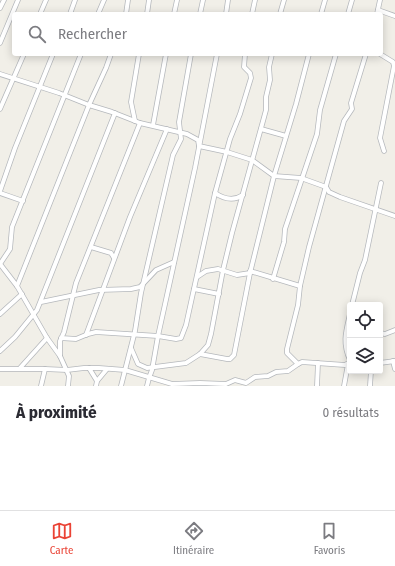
<!DOCTYPE html>
<html lang="fr">
<head>
<meta charset="utf-8">
<style>
	:root { --surface:#fff; --page:#f2f2f3; --text:#2b2b33; --muted:#7c7c81; --line:#e1e1e2; --accent:#ea4335 }
	body { margin:0; font-family:"Fira Sans Condensed",sans-serif; background:var(--page); color:var(--text) }
	.controls { position:absolute; right:12px; bottom:12px; display:grid; overflow:hidden; border-radius:4px; box-shadow:0 2px 10px #0003 }
	.controls button { width:36px; height:36px; display:grid; place-items:center; padding:0; border:0; border-bottom:1px solid var(--line); background:var(--surface); color:var(--text); font:20px sans-serif }
	.list { margin:0; padding:0; list-style:none }
	h2 { display:flex; justify-content:space-between; align-items:center; height:52px; margin:0; padding:0 16px; font-size:17px }
	h2 small { font-size:13px; font-weight:400; color:var(--muted) }
	.icon { flex:none; width:22px; height:22px; fill:none; stroke:currentColor; stroke-width:2; stroke-linecap:round; stroke-linejoin:round }
	.map { position:relative; flex:none; width:395px; height:386px; overflow:hidden }
	.search { position:absolute; background:var(--surface); box-shadow:0 2px 10px #0003; left:12px; right:12px; top:12px; height:44px; display:flex; align-items:center; gap:10px; box-sizing:border-box; padding:0 14px; border-radius:4px; color:var(--muted); font-size:15px }
	.sheet { height:124px; background:var(--surface) }
	nav { display:flex; justify-content:space-around; align-items:center; box-sizing:border-box; height:56px; border-top:1px solid var(--line); background:var(--surface); font-size:11px; color:var(--muted) }
	nav a { display:grid; justify-items:center; gap:2px }
	nav .on { color:var(--accent) }
	.map>svg:first-child { display:block }
	.lines { fill:none; stroke-linecap:round; stroke-linejoin:round }
	.minor-casing { stroke:#b5b8bc; stroke-width:5.5 }
	.minor { stroke:#fff; stroke-width:4 }
</style>
</head>
<body>
<div class="map">
<svg width="395" height="386" viewBox="0 0 395 386">
	<rect width="100%" height="100%" fill="#f1efe8"/>
	<g class="lines">
		<defs>
			<g id="minor">
				<polyline points="0,8 4,0"/>
				<polyline points="378,10 395,16"/>
				<polyline points="40,14 46,0"/>
				<polyline points="70,14 75,0"/>
				<polyline points="98,14 104,0"/>
				<polyline points="126,14 128,0"/>
				<polyline points="147,14 149,0"/>
				<polyline points="174,14 177,0"/>
				<polyline points="200,14 203,0"/>
				<polyline points="226,14 228,0"/>
				<polyline points="252,14 255,0"/>
				<polyline points="280,14 284,0"/>
				<polyline points="321,14 325,0"/>
				<polyline points="348,14 352,0"/>
				<polyline points="377,14 380,0"/>
				<polyline points="0,43 18,0"/>
				<polyline points="380,54 393,62 394,66 380,138 384,151"/>
				<polyline points="0,74 59,93 89,105 112,112 140,123 187,134 198,140 199,146 227,152 252,160 274,176 301,178 326,187 329,192 340,197 395,216"/>
				<polyline points="0,109 24,54"/>
				<polyline points="135,121 131,102 139,54"/>
				<polyline points="153,125 166,54"/>
				<polyline points="261,129 286,136"/>
				<polyline points="0,191 15,148 53,54"/>
				<polyline points="0,193 23,201"/>
				<path d="M215,193C224,199 234,201 243,195"/>
				<polyline points="91,247 111,253 114,258"/>
				<polyline points="0,264 10,249 12,227 81,54"/>
				<polyline points="0,264 17,286 47,338 60,356 69,376 68,386"/>
				<polyline points="250,271 300,286"/>
				<polyline points="197,277 206,271 218,269 237,275 250,273"/>
				<polyline points="273,279 284,242 285,229 317,134 320,110 336,54"/>
				<polyline points="17,286 89,105 106,68 111,54"/>
				<polyline points="194,289 219,294"/>
				<polyline points="41,302 99,290 131,289 140,287 156,270 174,262"/>
				<polyline points="352,305 360,273 365,260 381,183"/>
				<polyline points="0,314 22,294"/>
				<path d="M350,314C346,331 342,343 350,360"/>
				<polyline points="380,333 385,334 395,330"/>
				<polyline points="86,335 130,217 167,129"/>
				<polyline points="61,338 76,339 88,334 96,332 158,336 176,339 181,338 186,325 215,193 230,139 240,114 251,78 250,73 244,67 245,54"/>
				<polyline points="131,348 138,364 147,368 186,363 200,354 208,345 211,334 223,270 232,233 263,121 266,110 266,97 270,80 269,67 272,54"/>
				<polyline points="0,351 15,337 37,310 115,113"/>
				<polyline points="200,354 227,359 230,359 234,355 250,273 274,176 296,104 309,54"/>
				<polyline points="60,356 60,341 64,332 76,283 140,123"/>
				<polyline points="393,361 395,369"/>
				<polyline points="380,363 395,361"/>
				<polyline points="298,364 287,353 287,349 298,305 300,286 309,247 344,121 352,109 351,103 366,54"/>
				<polyline points="20,368 47,338"/>
				<polyline points="89,368 97,381"/>
				<polyline points="0,369 45,369 67,370 84,368 99,368 125,370 172,384 200,383 226,384 235,380 246,383 255,377 268,376 276,372 288,371 298,364 302,362 345,365 350,362"/>
				<polyline points="41,386 45,369"/>
				<polyline points="96,386 97,381 107,369"/>
				<polyline points="121,386 135,331 141,293 173,155 181,139 179,122 191,54"/>
				<polyline points="147,386 149,378 152,370 158,336 195,168 217,54"/>
				<polyline points="317,386 318,363"/>
				<polyline points="344,386 348,364"/>
				<polyline points="370,386 371,371"/>
			</g>
		</defs>
		<use href="#minor" class="minor-casing"/>
		<use href="#minor" class="minor"/>
	</g>
</svg>
<div class="controls">
<button><svg class="icon" aria-label="locate" viewBox="0 0 24 24"><circle cx="12" cy="12" r="6"/><path d="M12 2v4M12 18v4M2 12h4M18 12h4"/></svg></button>
<button><svg class="icon" aria-label="layers" viewBox="0 0 24 24"><path d="M12 4l9 5-9 5-9-5zM3 14l9 5 9-5"/></svg></button>
</div>
<div class="search"><svg class="icon" aria-label="search" viewBox="0 0 24 24"><circle cx="10" cy="10" r="6"/><path d="M15 15l6 6"/></svg>Rechercher</div>
</div>
<section class="sheet">
<h2>À proximité<small>0 résultats</small></h2>
<ul class="list">
</ul>
</section>
<nav>
<a class="on"><svg class="icon" aria-label="map" viewBox="0 0 24 24"><path d="M3 6l6-2 6 2 6-2v14l-6 2-6-2-6 2zM9 4v14M15 6v14"/></svg>Carte</a>
<a><svg class="icon" aria-label="directions" viewBox="0 0 24 24"><path d="M12 3l9 9-9 9-9-9zM9 14v-3h6M13 9l2 2-2 2"/></svg>Itinéraire</a>
<a><svg class="icon" aria-label="saved" viewBox="0 0 24 24"><path d="M7 4h10v16l-5-4-5 4z"/></svg>Favoris</a>
</nav>
</body>
</html>
